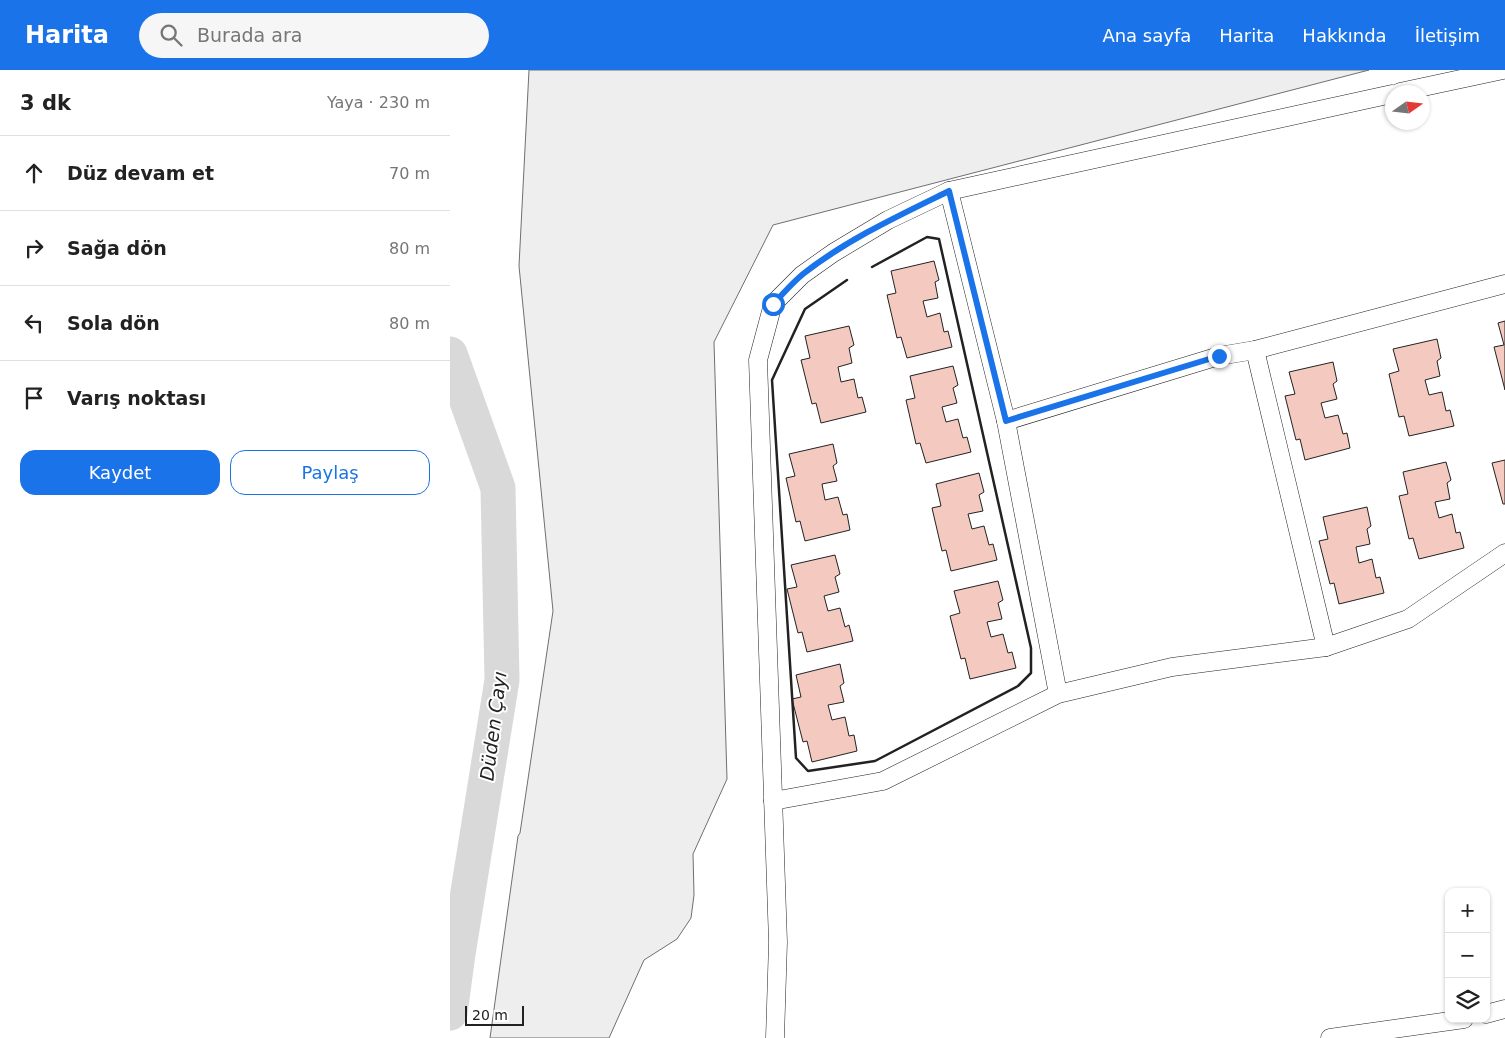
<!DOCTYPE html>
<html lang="tr">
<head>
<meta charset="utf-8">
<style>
	:root { --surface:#fff; --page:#f6f6f6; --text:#222; --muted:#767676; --line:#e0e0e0; --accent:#1a73e8 }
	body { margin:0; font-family:"DejaVu Sans",sans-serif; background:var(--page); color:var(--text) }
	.controls { position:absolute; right:15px; bottom:15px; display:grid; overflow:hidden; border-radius:10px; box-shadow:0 1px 4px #0004 }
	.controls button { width:45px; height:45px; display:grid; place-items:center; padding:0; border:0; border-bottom:1px solid var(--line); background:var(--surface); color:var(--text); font:25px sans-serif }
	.compass { position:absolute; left:935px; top:15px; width:45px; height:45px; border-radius:50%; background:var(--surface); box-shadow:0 1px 4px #0004; rotate:76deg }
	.scale { position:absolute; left:15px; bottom:12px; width:59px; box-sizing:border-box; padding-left:5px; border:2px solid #222; border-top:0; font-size:14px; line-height:18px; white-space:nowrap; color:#222; -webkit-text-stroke:4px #fff; paint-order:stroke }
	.stop { position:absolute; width:15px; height:15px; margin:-11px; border:4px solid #1a73e8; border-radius:50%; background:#fff }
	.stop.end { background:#1a73e8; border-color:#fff; box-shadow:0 1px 5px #0008 }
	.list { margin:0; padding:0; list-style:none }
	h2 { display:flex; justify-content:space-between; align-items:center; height:65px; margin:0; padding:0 20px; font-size:21px }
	h2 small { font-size:16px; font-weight:400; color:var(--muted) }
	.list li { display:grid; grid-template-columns:32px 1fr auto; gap:15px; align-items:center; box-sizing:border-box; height:75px; padding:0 20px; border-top:1px solid var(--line) }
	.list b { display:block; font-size:19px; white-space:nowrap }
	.list em { font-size:16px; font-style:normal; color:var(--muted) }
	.actions { display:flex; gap:10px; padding:15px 20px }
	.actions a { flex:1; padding:11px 0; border:1px solid var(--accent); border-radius:15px; text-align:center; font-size:18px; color:var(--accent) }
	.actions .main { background:var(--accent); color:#fff }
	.icon { flex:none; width:28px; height:28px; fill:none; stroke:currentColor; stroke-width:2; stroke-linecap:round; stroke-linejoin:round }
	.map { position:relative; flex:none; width:1055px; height:968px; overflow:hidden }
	header { display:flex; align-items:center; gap:30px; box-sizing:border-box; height:70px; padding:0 25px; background:var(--accent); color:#fff }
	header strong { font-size:24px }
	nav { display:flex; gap:28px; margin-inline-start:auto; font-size:18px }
	.search { width:350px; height:45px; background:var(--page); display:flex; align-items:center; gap:12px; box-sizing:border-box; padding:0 18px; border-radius:28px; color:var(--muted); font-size:19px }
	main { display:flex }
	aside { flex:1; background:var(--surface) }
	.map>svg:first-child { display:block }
	.green { fill:#eee; stroke:#6f6f6f }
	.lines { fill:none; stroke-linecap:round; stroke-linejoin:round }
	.river { stroke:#d9d9d9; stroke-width:35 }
	.building { fill:#f3c9c0; stroke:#222 }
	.street-casing { stroke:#222; stroke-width:19 }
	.street { stroke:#fff; stroke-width:18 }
	.wall { stroke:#222; stroke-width:2.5 }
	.route { stroke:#1a73e8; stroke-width:6 }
	.labels { text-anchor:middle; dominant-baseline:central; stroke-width:4; stroke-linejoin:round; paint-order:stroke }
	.water-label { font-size:19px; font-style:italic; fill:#222; stroke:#fff }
</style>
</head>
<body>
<header>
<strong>Harita</strong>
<div class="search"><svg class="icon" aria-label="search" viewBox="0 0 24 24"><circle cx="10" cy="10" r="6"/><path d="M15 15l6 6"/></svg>Burada ara</div>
<nav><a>Ana sayfa</a><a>Harita</a><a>Hakkında</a><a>İletişim</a></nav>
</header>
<main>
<aside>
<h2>3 dk<small>Yaya · 230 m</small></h2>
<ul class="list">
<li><svg class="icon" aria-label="ahead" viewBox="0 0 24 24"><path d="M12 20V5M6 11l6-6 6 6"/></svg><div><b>Düz devam et</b></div><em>70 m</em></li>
<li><svg class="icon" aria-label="right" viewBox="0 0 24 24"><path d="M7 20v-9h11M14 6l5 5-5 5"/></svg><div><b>Sağa dön</b></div><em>80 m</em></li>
<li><svg class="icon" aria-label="left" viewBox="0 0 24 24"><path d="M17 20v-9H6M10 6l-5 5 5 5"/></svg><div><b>Sola dön</b></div><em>80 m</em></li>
<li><svg class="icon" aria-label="arrive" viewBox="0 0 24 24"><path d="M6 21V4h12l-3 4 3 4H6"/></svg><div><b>Varış noktası</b></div></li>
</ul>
<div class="actions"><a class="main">Kaydet</a><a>Paylaş</a></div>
</aside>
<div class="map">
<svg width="1055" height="968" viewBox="0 0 1055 968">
	<rect width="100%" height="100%" fill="#fff"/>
	<polygon class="green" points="79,0 919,0 323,155 264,272 277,709 243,784 244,825 241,848 227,869 194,890 159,968 40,968 68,766 70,763 103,541 69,196"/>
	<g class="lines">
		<polyline class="river" points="0,284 48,418 52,610 8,884 0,943"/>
	</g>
	<g class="building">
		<polygon points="484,191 489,210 485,212 488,228 473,231 477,247 490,243 494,262 498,261 502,277 457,288 451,267 447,268 437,225 446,223 441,201"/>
		<polygon points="1055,251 1055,320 1044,277 1054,275 1048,253"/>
		<polygon points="399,256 404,275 399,278 402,293 388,297 391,312 404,309 408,328 412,327 416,342 371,353 366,333 362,334 351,290 360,288 355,266"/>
		<polygon points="987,269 991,288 987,291 990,306 975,310 979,325 992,322 996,341 1000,340 1004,356 959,366 954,346 949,347 939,304 949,301 943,279"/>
		<polygon points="883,292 887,311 883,314 887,329 871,333 875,348 888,345 893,364 897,363 900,378 855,390 850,369 846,370 835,326 845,324 839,302"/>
		<polygon points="503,296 508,315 503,318 507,333 492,337 496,352 508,349 513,368 517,367 521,382 476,393 470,373 466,374 456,330 465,328 460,306"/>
		<polygon points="383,374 387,393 383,396 387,411 372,414 375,430 388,427 393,445 397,444 400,460 355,471 350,451 346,452 336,408 345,406 339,384"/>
		<polygon points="1055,390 1055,434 1053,434 1042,393"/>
		<polygon points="996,392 1001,410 997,413 1000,429 985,432 989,448 1002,444 1006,463 1010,462 1014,478 969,489 963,468 959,469 949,426 958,424 953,402"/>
		<polygon points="529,403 534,422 529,425 533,441 518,444 522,459 534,456 539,475 543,474 547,490 501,501 496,480 492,481 482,438 491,436 486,414"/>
		<polygon points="917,437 921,456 917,459 920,474 906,477 909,493 922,489 926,508 930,507 934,523 889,534 884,513 880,514 869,471 878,469 873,447"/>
		<polygon points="385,485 390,504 385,507 389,522 374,526 378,541 390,538 395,557 399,555 403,571 357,582 352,562 348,563 337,519 347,517 341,495"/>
		<polygon points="548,511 553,530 548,533 552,549 537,552 541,567 553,564 558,583 562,582 566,598 520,609 515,588 511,589 500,546 510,543 504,521"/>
		<polygon points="390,594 394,613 390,616 394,632 378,635 382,650 395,647 399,666 404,665 407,681 362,692 357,671 353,672 342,629 351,627 346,605"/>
	</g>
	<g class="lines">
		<defs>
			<g id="street">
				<polyline points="950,22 1053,0"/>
				<polyline points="499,121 556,351 608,624"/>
				<polyline points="805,280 876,577"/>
				<polyline points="556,351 769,286 805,280 1055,214"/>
				<polyline points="323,731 433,711 608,624 722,597 876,577 958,549 1055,483"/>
				<polyline points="1036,944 1055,939"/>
				<polyline points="325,968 328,872 308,290 323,234 352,205 383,183 438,150 499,121 942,24"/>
				<polyline points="880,968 1014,949"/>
			</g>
		</defs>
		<use href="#street" class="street-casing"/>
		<use href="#street" class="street"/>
		<polyline class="wall" points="397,210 355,239 322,310 346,688 358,701 425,691 568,616 581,603 581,578 489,169 477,167 422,197"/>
	</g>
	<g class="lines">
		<path class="route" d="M323,234C333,224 342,213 353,204C396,170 450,145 499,121L556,351L769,286"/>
	</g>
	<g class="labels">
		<g class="water-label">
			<text transform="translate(43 656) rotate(-83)">Düden Çayı</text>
		</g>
	</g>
</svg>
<div class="controls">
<button>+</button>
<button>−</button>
<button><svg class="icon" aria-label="layers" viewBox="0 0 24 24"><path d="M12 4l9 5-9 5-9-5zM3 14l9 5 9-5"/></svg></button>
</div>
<svg class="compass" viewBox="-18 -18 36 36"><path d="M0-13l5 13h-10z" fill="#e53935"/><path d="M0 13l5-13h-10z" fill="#767676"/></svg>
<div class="scale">20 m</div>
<div class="stop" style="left:323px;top:234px"></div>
<div class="stop end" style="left:769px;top:286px"></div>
</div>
</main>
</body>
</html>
